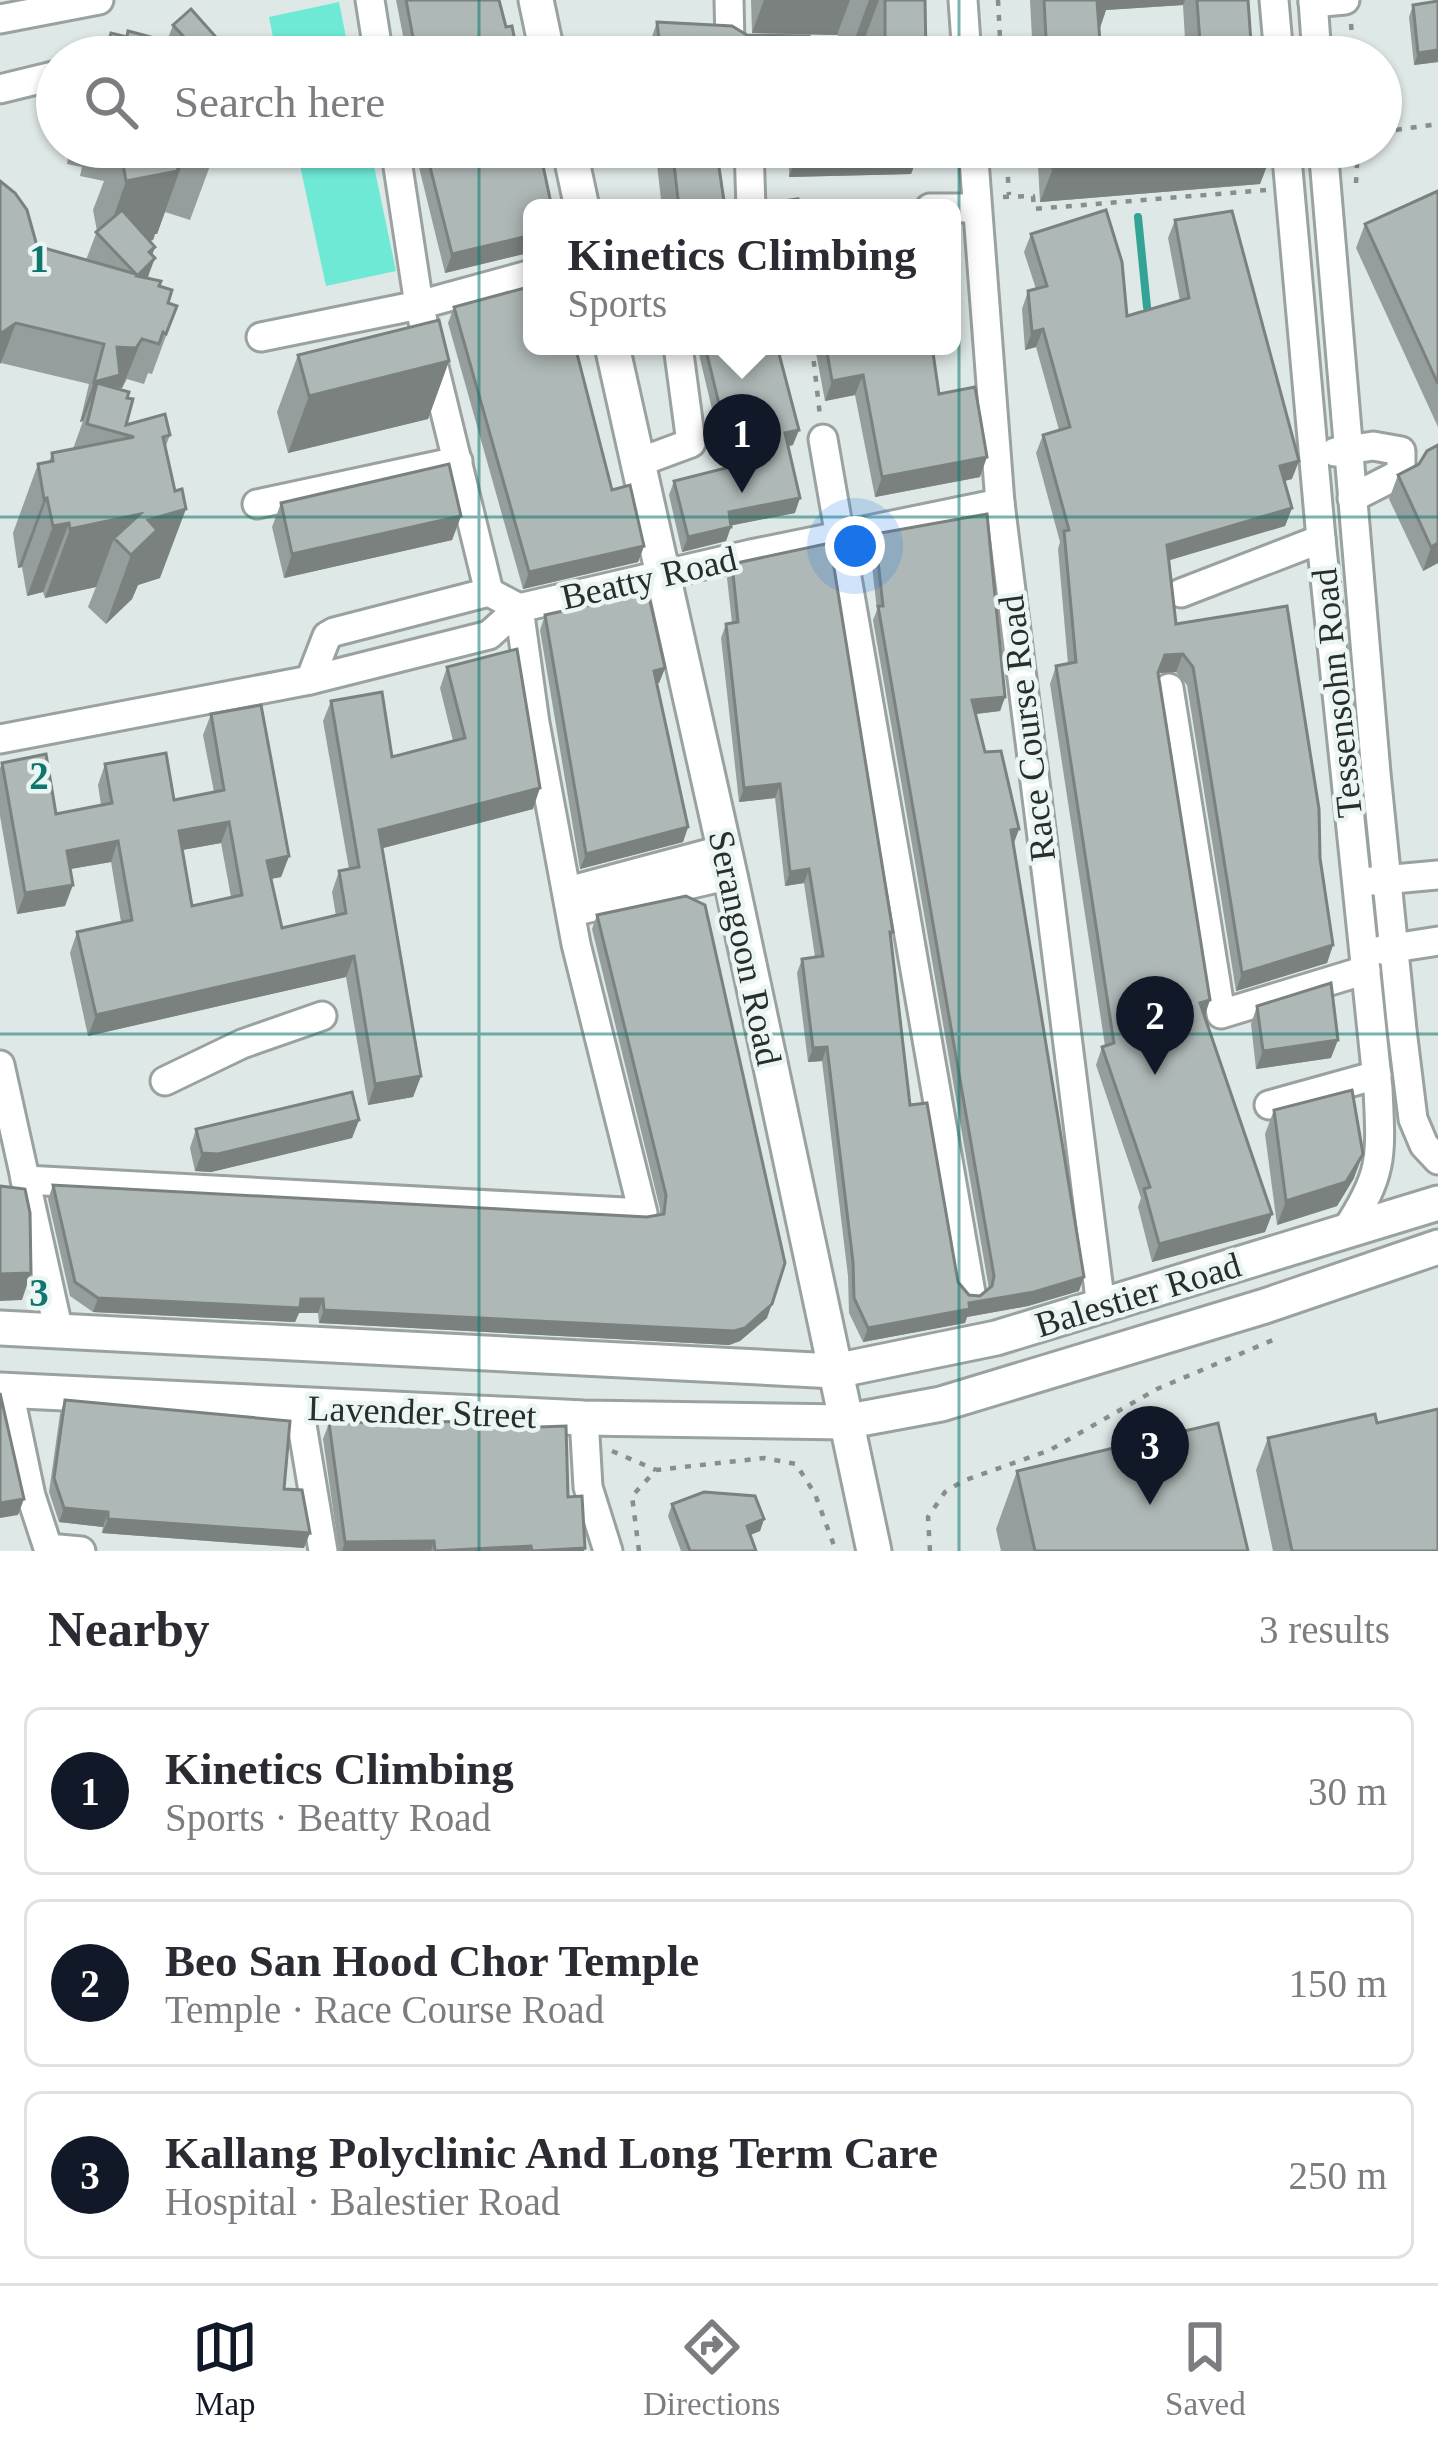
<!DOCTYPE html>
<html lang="en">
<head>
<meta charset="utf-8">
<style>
	:root { --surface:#fff; --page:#f2f2f3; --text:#2b2b33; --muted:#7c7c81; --line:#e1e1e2; --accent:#111827 }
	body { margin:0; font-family:"Times New Roman",serif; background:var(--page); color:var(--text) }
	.you { position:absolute; left:855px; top:546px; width:42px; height:42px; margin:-30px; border:9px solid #fff; border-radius:50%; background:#1a73e8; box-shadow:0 0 0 18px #1a73e833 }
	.badge { display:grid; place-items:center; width:78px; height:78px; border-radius:50%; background:var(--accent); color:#fff; font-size:39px; font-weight:700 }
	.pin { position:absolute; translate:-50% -99px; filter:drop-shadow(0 3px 6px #0008) }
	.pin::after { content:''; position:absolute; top:63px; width:42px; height:36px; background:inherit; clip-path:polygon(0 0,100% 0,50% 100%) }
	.popup { position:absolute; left:523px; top:199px; width:438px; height:156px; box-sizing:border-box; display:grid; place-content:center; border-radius:18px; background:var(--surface); filter:drop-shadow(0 3px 9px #0005); font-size:39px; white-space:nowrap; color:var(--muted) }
	.popup b { font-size:45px; color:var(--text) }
	.popup::after { content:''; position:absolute; left:50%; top:100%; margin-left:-24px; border:24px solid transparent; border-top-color:var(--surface) }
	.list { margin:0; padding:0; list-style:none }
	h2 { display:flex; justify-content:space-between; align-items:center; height:156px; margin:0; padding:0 48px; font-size:51px }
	h2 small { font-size:39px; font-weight:400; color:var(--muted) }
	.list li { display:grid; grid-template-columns:78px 1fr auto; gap:36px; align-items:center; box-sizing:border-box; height:168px; margin:0 24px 24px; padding:0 24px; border:3px solid var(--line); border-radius:18px }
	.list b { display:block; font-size:45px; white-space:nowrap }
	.list p { margin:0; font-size:39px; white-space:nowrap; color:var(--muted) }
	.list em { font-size:39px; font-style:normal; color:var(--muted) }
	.icon { flex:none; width:66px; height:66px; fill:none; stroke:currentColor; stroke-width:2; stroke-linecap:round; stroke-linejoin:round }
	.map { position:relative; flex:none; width:1438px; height:1551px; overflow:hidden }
	.search { position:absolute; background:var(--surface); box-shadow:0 3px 9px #0004; left:36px; right:36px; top:36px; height:132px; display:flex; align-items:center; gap:30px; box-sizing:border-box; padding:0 42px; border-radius:66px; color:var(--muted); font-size:45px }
	.sheet { height:732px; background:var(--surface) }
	nav { display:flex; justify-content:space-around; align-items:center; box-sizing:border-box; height:168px; border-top:3px solid var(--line); background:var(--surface); font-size:33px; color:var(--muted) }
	nav a { display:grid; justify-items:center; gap:6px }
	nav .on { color:var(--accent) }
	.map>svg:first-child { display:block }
	.green { fill:#6ee9d6 }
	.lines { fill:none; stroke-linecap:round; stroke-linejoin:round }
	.stream { stroke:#32a394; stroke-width:8 }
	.minor-casing { stroke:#99a2a0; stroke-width:33 }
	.major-casing { stroke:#99a2a0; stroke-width:39 }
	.path { stroke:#878e8c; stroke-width:4.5; stroke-dasharray:6 9; stroke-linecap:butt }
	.minor { stroke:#fff; stroke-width:27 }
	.major { stroke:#fff; stroke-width:33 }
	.wall { fill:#969e9d; fill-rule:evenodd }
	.shaded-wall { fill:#7a817f }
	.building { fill:#aeb8b6; stroke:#7a817f; stroke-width:3; fill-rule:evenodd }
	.grid { fill:none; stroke:#0f766e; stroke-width:3; stroke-opacity:0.55 }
	.labels { text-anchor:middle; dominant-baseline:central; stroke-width:9; stroke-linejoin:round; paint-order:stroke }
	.street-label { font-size:36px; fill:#292d2c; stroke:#ebf5f3 }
	.grid-label { font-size:39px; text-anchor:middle; font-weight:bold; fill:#0f766e; stroke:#ebf5f3; stroke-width:9; stroke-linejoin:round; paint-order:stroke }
</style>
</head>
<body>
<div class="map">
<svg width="1438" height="1551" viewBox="0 0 1438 1551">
	<rect width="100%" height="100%" fill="#dee8e6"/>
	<g class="green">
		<polygon points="339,2 350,57 277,57 269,17"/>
		<polygon points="296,147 370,147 396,271 326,286"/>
	</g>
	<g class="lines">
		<polyline class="stream" points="1138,217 1147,307"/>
		<defs>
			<g id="minor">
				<polyline points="370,0 379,57"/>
				<polyline points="729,0 730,44 735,51 837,53 841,57"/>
				<polyline points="963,0 967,57"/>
				<polyline points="1274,0 1279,57"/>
				<polyline points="1313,0 1317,57"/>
				<polyline points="1313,3 1345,0"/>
				<polyline points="0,19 99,0"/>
				<polyline points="0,89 57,75"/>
				<polyline points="395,147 419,305 489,592 519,608"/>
				<polyline points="749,147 751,208"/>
				<polyline points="973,147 1000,503 1101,1307"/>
				<path d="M1286,147L1321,539L1378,1089C1381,1156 1384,1173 1346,1230"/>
				<polyline points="1323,147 1376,773 1402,1030 1413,1119 1424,1145 1438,1160"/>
				<polyline points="930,208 977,208"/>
				<polyline points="261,337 419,305 532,274"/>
				<polyline points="823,439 971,1293"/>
				<polyline points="1335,452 1373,446 1401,451 1401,473 1352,498"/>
				<polyline points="637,463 691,443 678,346"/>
				<polyline points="257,504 458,461"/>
				<polyline points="1181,593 1321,539"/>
				<polyline points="310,680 327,636 334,632 489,592"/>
				<polyline points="1169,688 1221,1014 1366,970"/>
				<polyline points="0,739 310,680 489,635 519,608 751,554 1000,503"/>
				<polyline points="1372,881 1438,875"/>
				<polyline points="568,891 725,849"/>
				<polyline points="572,912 730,875"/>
				<polyline points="1381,950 1438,941"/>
				<polyline points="0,1065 59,1332"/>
				<polyline points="165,1081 242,1044 322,1016"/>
				<polyline points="1269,1105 1377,1075"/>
				<polyline points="25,1180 643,1213 576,944 535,723 519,608"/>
				<polyline points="9,1391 31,1496 48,1548 81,1551"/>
				<polyline points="299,1407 323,1551"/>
				<polyline points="584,1418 588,1487 608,1551"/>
			</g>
			<g id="major">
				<polyline points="536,0 548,57"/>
				<polyline points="569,147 582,208"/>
				<polyline points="612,346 730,875 874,1551"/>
				<polyline points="0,1328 835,1371 996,1338 1438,1203"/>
				<polyline points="0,1390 584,1418 844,1422 941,1404 1265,1306 1438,1247"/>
			</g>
		</defs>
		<use href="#minor" class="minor-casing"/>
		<use href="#major" class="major-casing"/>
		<g class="path">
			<polyline points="998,0 1001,57"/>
			<polyline points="1351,24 1354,57"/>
			<polyline points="1381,132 1438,124"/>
			<polyline points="1006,147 1009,195"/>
			<polyline points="1356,183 1358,147"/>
			<polyline points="1003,197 1033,196 1034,209 1266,190"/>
			<polyline points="812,346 820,416"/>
			<polyline points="612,1451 656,1470"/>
			<polyline points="639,1551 632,1496 656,1470 764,1458 796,1464 815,1494 836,1551"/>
			<polyline points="930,1551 928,1517 945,1492 963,1481 1050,1450 1157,1389 1273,1340 1272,1335"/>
		</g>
		<use href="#minor" class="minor"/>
		<use href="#major" class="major"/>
	</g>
	<g class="wall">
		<polygon points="396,0 499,0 506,27 518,57 400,57 402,52 406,51"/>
		<polygon points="751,0 925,0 926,57 864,57 863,43 853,44 837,35 752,33"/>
		<polygon points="1030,0 1248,0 1252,57 1186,57 1183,5 1106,10 1099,30 1101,57 1033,57"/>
		<polygon points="1438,1 1438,62 1414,65 1409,17 1413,5"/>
		<polygon points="657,22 747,35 805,57 645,57"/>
		<polygon points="173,25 240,57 102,57 111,33 126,37 167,41"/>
		<polygon points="70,147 217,147 190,220 165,212 157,234 155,234 153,240 150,241 152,255 148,278 159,286 168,303 177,306 152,374 148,373 144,384 127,379 122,388 115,388 127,398 126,425 170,435 165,448 160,578 138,585 132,599 106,624 88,607 96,587 45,598 43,592 27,596 22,567 18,568 13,533 38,464 49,462 52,453 73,449 83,421 80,422 89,384 1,363 37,246 86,260 97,231 93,210 104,181 80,176 82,167 67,164"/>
		<polygon points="414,147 539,147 532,208 532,252 445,273"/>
		<polygon points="655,147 716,147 725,208 662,208"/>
		<polygon points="789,147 921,147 911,174 789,177"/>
		<polygon points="1037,147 1273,147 1273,150 1260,184 1040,202"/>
		<polygon points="1438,191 1438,427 1356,248 1365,224"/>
		<polygon points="1175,220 1292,479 1284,481 1292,508 1285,526 1169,560 1176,624 1320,858 1333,945 1327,963 1236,991 1187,685 1176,672 1159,673 1204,1016 1272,1214 1265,1232 1152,1262 1138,1207 1141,1198 1096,1065 1102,1047 1105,1046 1050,684 1056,666 1068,664 1058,549 1060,542 1036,453 1043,435 1059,430 1036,347 1025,350 1022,309 1028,291 1036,289 1024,252 1031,234 1127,316 1180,301 1168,238"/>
		<polygon points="454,307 612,490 644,546 638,562 523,589 448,323"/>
		<polygon points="697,346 777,346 793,445 788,446 795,513 731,525 726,541 682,552 669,495 674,481 726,468"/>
		<polygon points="819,346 932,346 939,394 980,477 875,497 855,395 825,401 816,353"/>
		<polygon points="298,355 449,361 428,419 288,453 277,412"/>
		<polygon points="1438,445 1438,563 1423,571 1389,499 1398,475 1419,464"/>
		<polygon points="281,503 461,516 452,540 284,578 272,527"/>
		<polygon points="875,534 1005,697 1000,711 976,714 985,752 1014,843 1079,1291 1028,1306 967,1317 965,1323 863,1342 849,1313 848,1276 822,1061 808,1062 797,973 802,959 815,957 804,883 785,886 775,798 739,802 721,638 726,624 732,623 727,578 732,564 893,932 890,938 910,1105 958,1282 969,1295 980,1296 989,1289 873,620 877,610 870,548"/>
		<polygon points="545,615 665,668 659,683 657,683 688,827 683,842 580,869 540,630"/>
		<path d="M447,667L533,809L382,848L421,1076L413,1097L368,1105L346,977L88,1036L70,953L77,932L121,922L111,862L70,869L65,906L17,914L0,816V768L2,763L56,814L101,805L98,785L105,764L174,800L214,792L203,735L211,714L289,856L281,877L271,879L282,928L336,916L332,892L339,871L349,869L323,721L331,701L392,757L453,741L440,688ZM221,843L231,897L192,906L182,850Z"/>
		<polygon points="597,915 767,1318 740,1341 729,1345 319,1323 318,1313 299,1313 295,1322 93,1312 70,1296 48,1199 53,1185 647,1217 660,1215 660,1209 592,929"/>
		<polygon points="1257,1006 1331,1058 1256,1069 1251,1024"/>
		<polygon points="1274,1110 1354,1178 1337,1206 1277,1225 1265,1134"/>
		<polygon points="359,1120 352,1138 211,1172 195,1171 190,1148 196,1129"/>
		<polygon points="65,1400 284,1489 304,1548 102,1533 103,1527 59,1522 49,1492 60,1414"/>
		<polygon points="329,1423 507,1428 568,1497 584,1551 339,1551 323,1439"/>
		<polygon points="1377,1423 1438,1551 1273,1551 1256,1470 1268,1438"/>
		<polygon points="1017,1471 1248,1551 1001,1551 996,1529"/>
		<polygon points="672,1504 764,1519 760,1531 750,1535 756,1551 681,1551 668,1516"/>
	</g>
	<g class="shaded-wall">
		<polygon points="764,0 850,0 837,35 752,33"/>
		<polygon points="869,0 879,0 863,43 853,44"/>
		<polygon points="1097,0 1185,0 1183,5 1106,10 1099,31"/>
		<polygon points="1438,50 1438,62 1414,65 1418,53"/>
		<polygon points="800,147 921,147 911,174 789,177"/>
		<polygon points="1273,150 1260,184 1040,202 1053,168"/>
		<polygon points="182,164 157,234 155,234 153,240 112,248 105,241 126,181"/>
		<polygon points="532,235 532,252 445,273 452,254"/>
		<polygon points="155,247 149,264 155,258 140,298 137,276 149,252"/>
		<polygon points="16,323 1,363 0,364 0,334"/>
		<polygon points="1043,329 1036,347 1025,350 1032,332"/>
		<polygon points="142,339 122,388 97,383 83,421 80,422 94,382 117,347"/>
		<polygon points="449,361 428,419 288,453 309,396"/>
		<polygon points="863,375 855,395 825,401 832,381"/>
		<polygon points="799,430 793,445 780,448 785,433"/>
		<polygon points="987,457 980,477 875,497 882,477"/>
		<polygon points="1299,461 1292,479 1273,484 1280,466"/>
		<polygon points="47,498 22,567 18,568 44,499"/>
		<polygon points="800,498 795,513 724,527 729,512"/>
		<polygon points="1292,508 1285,526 1160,563 1167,545"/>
		<polygon points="186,509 160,578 138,585 132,599 106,624 131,555 148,520"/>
		<polygon points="140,514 114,538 96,587 45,598 70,529"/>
		<polygon points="461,516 452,540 284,578 292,554"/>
		<polygon points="69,523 43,592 27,596 53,526"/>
		<polygon points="731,527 726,541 682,552 688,537"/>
		<polygon points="1438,543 1438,563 1423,571 1431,547"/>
		<polygon points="644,546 638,562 523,589 529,572"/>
		<polygon points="1183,654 1176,672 1159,673 1151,691 1165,655"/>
		<polygon points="665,668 659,683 649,685 654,671"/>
		<polygon points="1005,697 1000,711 967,715 972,700"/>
		<polygon points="780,784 775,798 739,802 744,788"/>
		<polygon points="540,788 533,809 372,851 379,830"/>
		<polygon points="229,822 221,843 171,852 179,831"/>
		<polygon points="688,827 683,842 580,869 586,854"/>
		<polygon points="1019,829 1014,843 1006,844 1011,830"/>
		<polygon points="118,841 111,862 59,871 67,851"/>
		<polygon points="289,856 281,877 259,881 267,861"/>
		<polygon points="809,869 804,883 785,886 790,872"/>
		<polygon points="73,885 65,906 17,914 25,893"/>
		<polygon points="1333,945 1327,963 1236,991 1242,973"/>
		<polygon points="354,956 346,977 88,1036 96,1015"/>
		<polygon points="1210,1000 1204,1018 1200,1003"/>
		<polygon points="1338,1040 1331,1058 1256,1069 1263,1051"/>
		<polygon points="827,1047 822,1061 808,1062 813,1048"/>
		<polygon points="421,1076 413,1097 368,1105 375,1084"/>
		<polygon points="359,1120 352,1138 211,1172 195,1171 202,1153"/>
		<polygon points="1363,1154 1354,1178 1337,1206 1277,1225 1286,1201"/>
		<polygon points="1272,1214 1265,1232 1152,1262 1159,1244"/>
		<polygon points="31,1273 22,1300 0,1301 0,1274"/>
		<polygon points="1084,1277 1079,1291 1028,1306 967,1317 965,1323 863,1342 868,1328"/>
		<polygon points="98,1298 301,1299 323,1299 318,1313 299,1313 295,1322 93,1312"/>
		<polygon points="772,1304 767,1318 740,1341 729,1345 319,1323 324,1310"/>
		<polygon points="24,1499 18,1515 0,1518 0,1503"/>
		<polygon points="64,1508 108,1512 103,1527 59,1522"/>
		<polygon points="108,1519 310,1533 304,1548 102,1533"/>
		<polygon points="764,1519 760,1531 743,1538 747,1526"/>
		<polygon points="434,1541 431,1551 342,1551 345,1542"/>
		<polygon points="531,1546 530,1551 464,1551"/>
		<polygon points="585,1548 584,1551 533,1551"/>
	</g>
	<g class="building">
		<polygon points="406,0 499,0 506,27 512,26 518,57 403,57 402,52 415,48"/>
		<polygon points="885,0 925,0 926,57 885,57"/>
		<polygon points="1044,0 1097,0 1101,57 1047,57"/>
		<polygon points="1197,0 1248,0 1252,57 1201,57"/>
		<polygon points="1438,1 1438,50 1418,53 1413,5"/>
		<polygon points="191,9 230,53 240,57 104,57 111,33 127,37 128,31 195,49 173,25"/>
		<polygon points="657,22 732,26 747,35 809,36 805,57 661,57"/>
		<polygon points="120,147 179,147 182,164 177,165 178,171 126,181"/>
		<polygon points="425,147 539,147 552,208 532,208 532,235 452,254"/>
		<polygon points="672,147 716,147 725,208 679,208"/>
		<polygon points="1052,147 1273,147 1273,150 1053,168"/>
		<polygon points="0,181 15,193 27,210 37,246 136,274 96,232 122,210 155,247 149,252 155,258 137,276 161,281 159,286 172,290 168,303 177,306 166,334 163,332 159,344 142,339 136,348 117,347 120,375 94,382 104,344 16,323 0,334"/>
		<polygon points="1438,191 1438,384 1365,224"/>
		<polygon points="798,199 800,208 729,208"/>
		<polygon points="1106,210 1122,262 1127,316 1189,298 1175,220 1232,211 1299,461 1280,466 1292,508 1167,545 1176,624 1287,606 1319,809 1320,858 1333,945 1242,973 1193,667 1183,654 1165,655 1158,673 1210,1000 1200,1003 1272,1214 1159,1244 1144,1189 1150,1187 1102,1047 1114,1043 1056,666 1076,662 1064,531 1069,530 1043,435 1070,427 1043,329 1032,332 1028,291 1047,286 1031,234"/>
		<polygon points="532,286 532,346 575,346 612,490 630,485 644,546 529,572 454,307"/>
		<polygon points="439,320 449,361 309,396 298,355"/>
		<polygon points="705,346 777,346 799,430 785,433 800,498 729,512 731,527 688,537 674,481 734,466"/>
		<polygon points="826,346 932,346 939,394 975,387 987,457 882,477 863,375 832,381"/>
		<polygon points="97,383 129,392 127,398 133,399 126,425 165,414 170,435 163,437 175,491 182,489 186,509 148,520 157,530 131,555 114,538 140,514 70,529 69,523 53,526 47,498 44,499 38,464 53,461 52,453 134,437 87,424"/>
		<polygon points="1438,445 1438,543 1431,547 1398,475 1419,464 1427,451"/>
		<polygon points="449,464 461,516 292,554 281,503"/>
		<polygon points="987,514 1005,697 972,700 985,752 1001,751 1019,829 1011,830 1084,1277 1034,1292 969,1303 970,1309 868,1328 854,1298 853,1262 827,1047 813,1048 802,959 823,956 809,869 790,872 780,784 744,788 726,624 738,622 732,564 830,543 893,932 890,932 910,1105 927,1103 958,1282 969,1295 980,1296 992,1286 994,1276 878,606 883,606 875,534"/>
		<polygon points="648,592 665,668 654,671 688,827 586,854 545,615"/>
		<path d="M517,649L540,788L379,830L421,1076L375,1084L354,956L96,1015L77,932L132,920L118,841L67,851L73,885L25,893L2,763L46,754L56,814L112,803L105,764L166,753L174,800L224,790L211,714L261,705L289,856L267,861L282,928L346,913L339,871L359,867L331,701L382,692L392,757L465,738L447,667ZM229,822L242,895L192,906L179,831Z"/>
		<polygon points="686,896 705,905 785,1263 772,1304 745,1328 734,1331 324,1310 323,1299 301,1299 300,1308 98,1298 75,1282 53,1185 647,1217 664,1214 666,1195 597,915"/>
		<polygon points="1331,983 1338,1040 1263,1051 1257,1006"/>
		<polygon points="1352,1090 1363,1154 1346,1182 1286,1201 1274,1110"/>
		<polygon points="352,1092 359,1120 218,1154 202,1153 196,1129"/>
		<polygon points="0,1186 25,1189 30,1213 31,1273 0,1274"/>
		<polygon points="0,1393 24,1499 0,1503"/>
		<polygon points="65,1400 290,1421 284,1489 302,1490 310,1533 108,1519 108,1512 64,1508 54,1478"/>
		<polygon points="1438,1409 1438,1551 1292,1551 1268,1438 1375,1414 1377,1423"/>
		<polygon points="507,1421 507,1428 566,1426 568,1497 582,1496 585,1548 532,1551 531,1546 435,1551 434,1541 345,1542 329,1423"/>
		<polygon points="1218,1423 1248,1551 1035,1551 1017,1471"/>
		<polygon points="704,1492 755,1496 764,1519 747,1526 756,1551 690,1551 672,1504"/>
	</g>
	<path class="grid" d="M479,0V57M959,0V57M479,147V1551M959,147V1551M0,517H1438M0,1034H1438"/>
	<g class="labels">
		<g class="street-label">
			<text transform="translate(649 578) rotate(-13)">Beatty Road</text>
			<text transform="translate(1337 693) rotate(-96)">Tessensohn Road</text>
			<text transform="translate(1027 728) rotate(-97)">Race Course Road</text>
			<text transform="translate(745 948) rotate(78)">Serangoon Road</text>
			<text transform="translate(1138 1295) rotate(-17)">Balestier Road</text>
			<text transform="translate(422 1412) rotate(2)">Lavender Street</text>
		</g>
	</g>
	<g class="grid-label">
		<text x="39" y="272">1</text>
		<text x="39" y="789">2</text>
		<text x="39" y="1306">3</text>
	</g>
</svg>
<div class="you"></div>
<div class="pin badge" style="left:742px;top:493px">1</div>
<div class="popup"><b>Kinetics Climbing</b>Sports</div>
<div class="pin badge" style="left:1155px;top:1075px">2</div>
<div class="pin badge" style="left:1150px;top:1505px">3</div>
<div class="search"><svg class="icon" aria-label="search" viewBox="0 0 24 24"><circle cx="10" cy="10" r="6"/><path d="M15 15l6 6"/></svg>Search here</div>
</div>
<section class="sheet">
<h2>Nearby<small>3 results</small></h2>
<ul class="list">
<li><span class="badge">1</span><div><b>Kinetics Climbing</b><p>Sports · Beatty Road</p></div><em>30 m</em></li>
<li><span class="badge">2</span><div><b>Beo San Hood Chor Temple</b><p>Temple · Race Course Road</p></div><em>150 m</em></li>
<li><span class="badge">3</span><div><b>Kallang Polyclinic And Long Term Care</b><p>Hospital · Balestier Road</p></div><em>250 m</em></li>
</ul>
</section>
<nav>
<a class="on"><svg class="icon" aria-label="map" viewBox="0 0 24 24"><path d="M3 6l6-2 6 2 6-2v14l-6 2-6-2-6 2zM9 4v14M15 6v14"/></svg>Map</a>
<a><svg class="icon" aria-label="directions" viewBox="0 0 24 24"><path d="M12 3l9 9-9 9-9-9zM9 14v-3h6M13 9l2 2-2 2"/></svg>Directions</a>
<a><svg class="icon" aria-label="saved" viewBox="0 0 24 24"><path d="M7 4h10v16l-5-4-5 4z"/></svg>Saved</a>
</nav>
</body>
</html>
